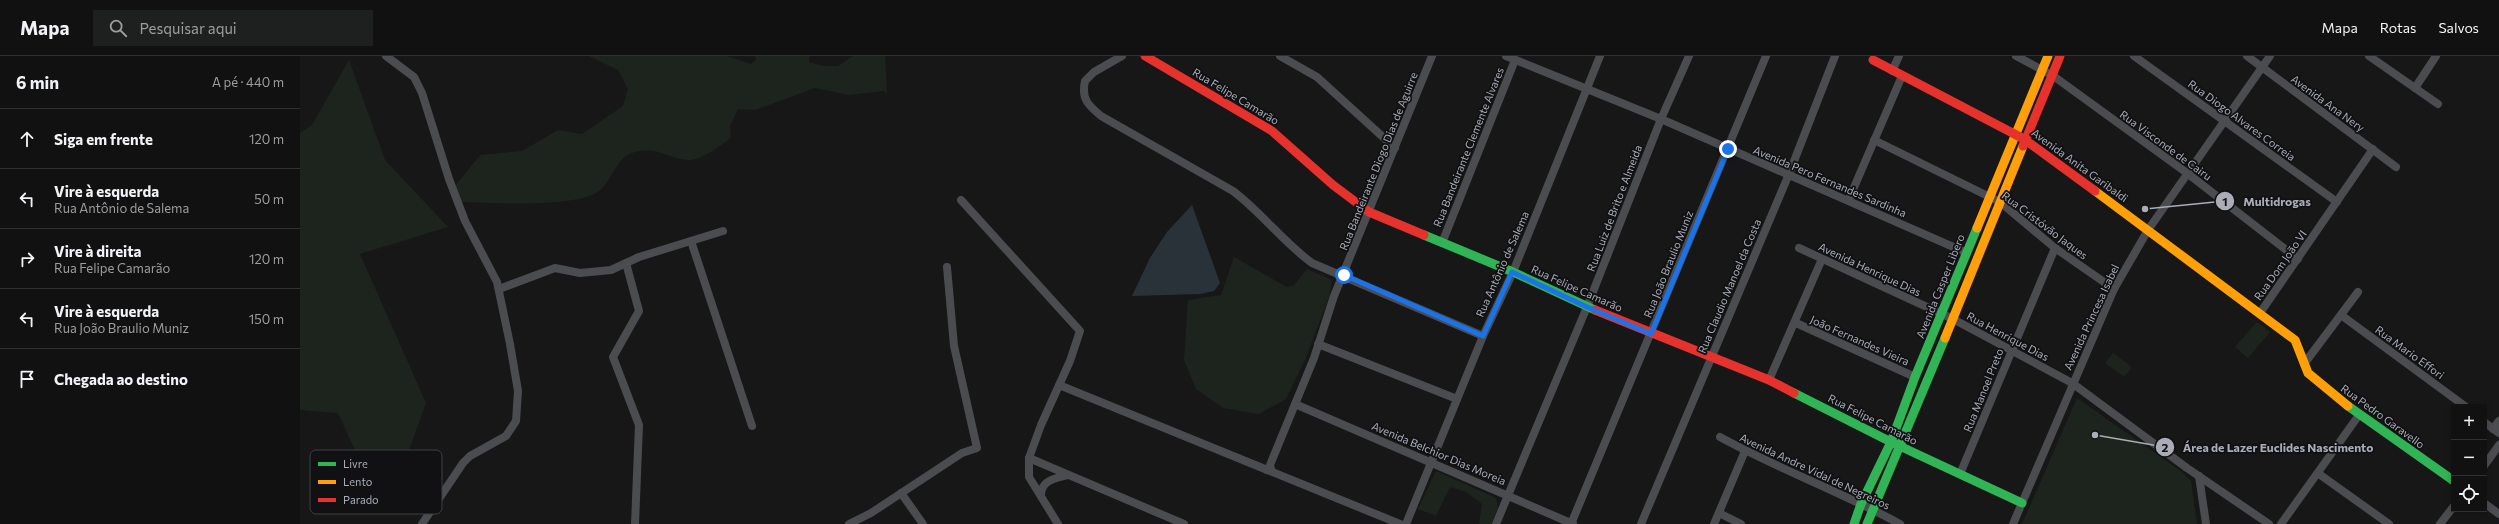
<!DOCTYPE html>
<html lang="pt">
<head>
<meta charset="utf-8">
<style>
	:root { --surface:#111; --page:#1e1f1f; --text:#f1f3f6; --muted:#9c9d9f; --line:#303131 }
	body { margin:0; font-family:Commissioner,sans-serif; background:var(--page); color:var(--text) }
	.controls { position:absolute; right:12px; bottom:12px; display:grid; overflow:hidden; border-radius:0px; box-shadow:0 2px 6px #0003 }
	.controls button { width:36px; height:36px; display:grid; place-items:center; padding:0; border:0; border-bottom:1px solid var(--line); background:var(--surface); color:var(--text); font:20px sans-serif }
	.stop { position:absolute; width:12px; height:12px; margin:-9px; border:3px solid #1a73e8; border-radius:50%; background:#fff }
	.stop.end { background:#1a73e8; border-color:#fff; box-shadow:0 1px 4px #0008 }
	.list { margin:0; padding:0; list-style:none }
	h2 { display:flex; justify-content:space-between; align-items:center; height:52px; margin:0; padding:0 16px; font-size:17px }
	h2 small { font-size:13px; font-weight:400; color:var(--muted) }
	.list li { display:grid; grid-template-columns:26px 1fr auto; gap:12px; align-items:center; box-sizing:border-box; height:60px; padding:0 16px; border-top:1px solid var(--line) }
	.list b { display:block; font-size:15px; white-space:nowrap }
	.list p { margin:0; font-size:13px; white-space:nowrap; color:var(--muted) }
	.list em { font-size:13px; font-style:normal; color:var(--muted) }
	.icon { flex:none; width:22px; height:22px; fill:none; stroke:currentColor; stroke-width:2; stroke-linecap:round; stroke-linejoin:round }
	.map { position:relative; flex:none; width:2199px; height:468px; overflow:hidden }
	header { display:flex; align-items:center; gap:24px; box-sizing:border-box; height:56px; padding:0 20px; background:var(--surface); border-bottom:1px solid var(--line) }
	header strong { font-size:19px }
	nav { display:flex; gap:22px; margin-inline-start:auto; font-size:14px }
	.search { width:280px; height:36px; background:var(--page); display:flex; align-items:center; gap:10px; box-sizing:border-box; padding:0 14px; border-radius:0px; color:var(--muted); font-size:15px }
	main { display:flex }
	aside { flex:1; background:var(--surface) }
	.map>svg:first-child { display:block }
	.green { fill:#1d241e }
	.water { fill:#2a3239 }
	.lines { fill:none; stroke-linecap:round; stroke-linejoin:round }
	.street { stroke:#4b4c50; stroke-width:8 }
	.fast { stroke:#30b455; stroke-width:9 }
	.slow { stroke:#ff9f0a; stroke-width:9 }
	.jam { stroke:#e5322d; stroke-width:9 }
	.route { stroke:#1a73e8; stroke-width:5 }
	.labels { text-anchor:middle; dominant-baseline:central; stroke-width:3.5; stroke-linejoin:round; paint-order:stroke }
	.street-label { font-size:11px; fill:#a8adb8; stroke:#111113 }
	.key { fill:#111113; stroke:#3e4045; stroke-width:1 }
	.key-label { font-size:11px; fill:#a8adb8 }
	.leader { fill:none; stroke:#a8adb8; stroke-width:1.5 }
	.callout-dot { fill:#a8adb8; stroke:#111113; stroke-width:1.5 }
	.mark-label { font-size:12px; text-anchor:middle; font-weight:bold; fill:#111 }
	.callout-label { font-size:12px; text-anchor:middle; font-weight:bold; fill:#a8adb8; stroke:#111113; stroke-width:3.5; stroke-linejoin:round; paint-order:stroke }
</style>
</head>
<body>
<header>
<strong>Mapa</strong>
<div class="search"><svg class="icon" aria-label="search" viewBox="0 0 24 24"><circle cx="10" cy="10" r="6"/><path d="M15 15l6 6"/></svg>Pesquisar aqui</div>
<nav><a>Mapa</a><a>Rotas</a><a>Salvos</a></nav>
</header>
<main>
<aside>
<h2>6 min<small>A pé · 440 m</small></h2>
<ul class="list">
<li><svg class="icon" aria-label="ahead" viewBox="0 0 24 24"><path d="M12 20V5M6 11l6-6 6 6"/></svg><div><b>Siga em frente</b></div><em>120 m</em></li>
<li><svg class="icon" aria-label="left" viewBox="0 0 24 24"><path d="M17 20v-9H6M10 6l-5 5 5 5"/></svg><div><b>Vire à esquerda</b><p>Rua Antônio de Salema</p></div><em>50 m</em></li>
<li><svg class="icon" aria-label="right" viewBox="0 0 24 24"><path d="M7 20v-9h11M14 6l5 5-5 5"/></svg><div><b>Vire à direita</b><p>Rua Felipe Camarão</p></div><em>120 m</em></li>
<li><svg class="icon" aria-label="left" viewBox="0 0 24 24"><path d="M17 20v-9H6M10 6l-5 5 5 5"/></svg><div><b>Vire à esquerda</b><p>Rua João Braulio Muniz</p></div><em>150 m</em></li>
<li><svg class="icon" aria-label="arrive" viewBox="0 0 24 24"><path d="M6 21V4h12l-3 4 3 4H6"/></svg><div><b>Chegada ao destino</b></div></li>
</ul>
</aside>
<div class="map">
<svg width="2199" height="468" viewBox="0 0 2199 468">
	<rect width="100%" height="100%" fill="#171717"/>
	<g class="green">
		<path d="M289,0H427L451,8L456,4L455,0H510L509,6L523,10H538L553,0H585L587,37L583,35L549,39L515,32L455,54L438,53L430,70L431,82C421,89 401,105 388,104C368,103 357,89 332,97C316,102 312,125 299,135C278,152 191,147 161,146L155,130L180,99L222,95L258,74L282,78L323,50L328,33L318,14Z"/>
		<polygon points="49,4 85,104 148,171 60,198 126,347 85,460 38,357 0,354 0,77 12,69"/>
		<polygon points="934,201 987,231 994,229 1007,213 1032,224 1029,241 1005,304 986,343 959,358 923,352 896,333 884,304 888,244 921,239"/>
		<polygon points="1957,266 1970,276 1948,302 1935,291"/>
		<polygon points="1813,297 1832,311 1824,321 1805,307"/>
		<polygon points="1777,342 1882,416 1891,425 1897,468 1722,468"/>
		<polygon points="1136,415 1196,442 1198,452 1191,468 1179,468 1182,448 1166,436 1150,431 1136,460 1118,453"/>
	</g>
	<polygon class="water" points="892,149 920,227 914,235 900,238 832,240 850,202 867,176"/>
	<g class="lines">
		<g class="street">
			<polyline points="86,0 114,21 122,37 149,123 165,165 197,226 210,288 218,335 216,365 206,380 170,400 163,407 122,468"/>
			<path d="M822,0L794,16L785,25C781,43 788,49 801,60L933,135C962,157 983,186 1012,207L1183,280"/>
			<polyline points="980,0 1017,21 1095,92"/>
			<polyline points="1206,0 1361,63 1667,197"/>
			<polyline points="1716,0 1752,19 1887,117 1998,203"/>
			<polyline points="1834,0 2037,146"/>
			<polyline points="1947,0 2096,111"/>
			<polyline points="2069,0 2138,48"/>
			<polyline points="1592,15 1599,0"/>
			<polyline points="2115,32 2136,0"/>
			<polyline points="1574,84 1700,146 1755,192 1814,233"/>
			<polyline points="1549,143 1602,20"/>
			<polyline points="661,144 780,275 770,305 741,369 729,402 729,421 758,468"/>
			<polyline points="391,185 452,370"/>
			<polyline points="1142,187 1215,4"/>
			<polyline points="1499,192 1653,263 1772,327 1887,412 1969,468"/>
			<polyline points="326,207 339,255 313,301 339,369 335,468"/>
			<polyline points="199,233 255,212 280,217 311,214 339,201 423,175"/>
			<polyline points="1960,257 2073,93"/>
			<polyline points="2041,259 2166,351"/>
			<polyline points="1496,267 1615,321"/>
			<polyline points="1018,288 1157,343"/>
			<polyline points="2004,308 2058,236"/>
			<polyline points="1469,324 1522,203"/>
			<polyline points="759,329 1100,468"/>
			<polyline points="995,348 1273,468"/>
			<polyline points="2184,366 2199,377"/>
			<polyline points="2193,373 2199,365"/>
			<path d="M1420,381C1478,413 1542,436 1600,468"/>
			<polyline points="729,402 884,468"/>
			<polyline points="2184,410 2199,389"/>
			<polyline points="967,414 971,413 970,409 1014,302 1034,240 1132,0"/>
			<polyline points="1660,418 1755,192"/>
			<polyline points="2019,418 2089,468"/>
			<polyline points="1899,420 1906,468"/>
			<polyline points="601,437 623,468"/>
			<path d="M741,439C741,424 756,422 768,419"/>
			<polyline points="2184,447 2199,458"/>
			<polyline points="1419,457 1441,468"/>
			<polyline points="549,468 571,457 662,397 677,392 654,290 647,211"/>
			<polyline points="1106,468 1183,280 1213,216 1300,0"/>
			<polyline points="1196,468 1287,251 1361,63 1389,0"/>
			<polyline points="1271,468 1466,0"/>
			<polyline points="1341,468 1489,118 1535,0"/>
			<polyline points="1414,468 1445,395"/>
			<polyline points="1713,468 1814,233 1848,174 1970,0"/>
			<polyline points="1981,468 2059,359"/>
			<polyline points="2140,468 2154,450"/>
		</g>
		<g class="fast">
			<polyline points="1124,179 1213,216 1295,254"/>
			<polyline points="1494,337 1591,386 1722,447"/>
			<polyline points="2048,350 2154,425"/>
			<polyline points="1554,468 1561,448 1591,386 1615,321 1677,172"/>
			<polyline points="1567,468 1645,282"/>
		</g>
		<g class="slow">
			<polyline points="1795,135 1995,284 2008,317 2048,350"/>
			<polyline points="1677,172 1748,0"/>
			<polyline points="1645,282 1723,90"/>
		</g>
		<g class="jam">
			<polyline points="845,0 972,75 1033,129 1069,156 1124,179"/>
			<polyline points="1573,4 1724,83 1795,135"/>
			<polyline points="1723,90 1760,0"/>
			<polyline points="1295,254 1469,324 1494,337"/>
		</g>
	</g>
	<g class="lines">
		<polyline class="route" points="1044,219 1183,280 1212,216 1287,251 1351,278 1428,93"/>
	</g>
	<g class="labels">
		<g class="street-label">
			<text transform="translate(936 40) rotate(31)">Rua Felipe Camarão</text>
			<text transform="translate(2028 47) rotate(36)">Avenida Ana Nery</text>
			<text transform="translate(1942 64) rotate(36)">Rua Diogo Alvares Correia</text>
			<text transform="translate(1866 89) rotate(36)">Rua Visconde de Cairu</text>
			<text transform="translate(1168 91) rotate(-68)">Rua Bandeirante Clemente Alvares</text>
			<text transform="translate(1078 105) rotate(-68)">Rua Bandeirante Diogo Dias de Aguirre</text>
			<text transform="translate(1780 109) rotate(36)">Avenida Anita Garibaldi</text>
			<text transform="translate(1530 125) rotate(23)">Avenida Pero Fernandes Sardinha</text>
			<text transform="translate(1314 152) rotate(-69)">Rua Luiz de Brito e Almeida</text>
			<text transform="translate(1745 169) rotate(37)">Rua Cristóvão Jaques</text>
			<text transform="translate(1202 208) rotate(-66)">Rua Antônio de Salema</text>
			<text transform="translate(1368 208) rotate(-68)">Rua João Braulio Muniz</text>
			<text transform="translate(1980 209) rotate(-55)">Rua Dom João VI</text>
			<text transform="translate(1570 213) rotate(25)">Avenida Henrique Dias</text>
			<text transform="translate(1429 230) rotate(-67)">Rua Claudio Manoel da Costa</text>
			<text transform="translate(1640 230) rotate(-68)">Avenida Casper Libero</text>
			<text transform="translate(1277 232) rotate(24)">Rua Felipe Camarão</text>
			<text transform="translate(1791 261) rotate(-65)">Avenida Princesa Isabel</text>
			<text transform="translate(1708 280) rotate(28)">Rua Henrique Dias</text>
			<text transform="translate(1560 284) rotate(24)">João Fernandes Vieira</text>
			<text transform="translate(2110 296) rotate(36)">Rua Mario Effori</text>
			<text transform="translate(1683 334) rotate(-68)">Rua Manoel Preto</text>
			<text transform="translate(2083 360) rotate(36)">Rua Pedro Garavello</text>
			<text transform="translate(1573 363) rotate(27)">Rua Felipe Camarão</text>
			<text transform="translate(1139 397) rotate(23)">Avenida Belchior Dias Moreia</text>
			<text transform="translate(1515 415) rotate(25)">Avenida Andre Vidal de Negreiros</text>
		</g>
	</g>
	<rect x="10" y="394" width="132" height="64" rx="6" class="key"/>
	<rect x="18" y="406" width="18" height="4" fill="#30b455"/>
	<rect x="18" y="424" width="18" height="4" fill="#ff9f0a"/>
	<rect x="18" y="442" width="18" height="4" fill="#e5322d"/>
	<g class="key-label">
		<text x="43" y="412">Livre</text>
		<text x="43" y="430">Lento</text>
		<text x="43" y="448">Parado</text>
	</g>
	<path class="leader" d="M1845 153L1925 145M1795 379L1865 391"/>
	<g class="callout-dot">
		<circle cx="1845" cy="153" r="4"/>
		<circle cx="1795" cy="379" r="4"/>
		<circle cx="1925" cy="145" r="10"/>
		<circle cx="1865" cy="391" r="10"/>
	</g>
	<g class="mark-label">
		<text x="1925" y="150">1</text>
		<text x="1865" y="396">2</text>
	</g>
	<g class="callout-label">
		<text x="1977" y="150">Multidrogas</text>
		<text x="1978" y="396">Área de Lazer Euclides Nascimento</text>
	</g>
</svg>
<div class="controls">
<button>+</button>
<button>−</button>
<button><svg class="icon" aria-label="locate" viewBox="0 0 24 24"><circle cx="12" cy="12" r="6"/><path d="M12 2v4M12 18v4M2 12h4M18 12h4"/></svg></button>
</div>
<div class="stop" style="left:1044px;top:219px"></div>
<div class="stop end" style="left:1428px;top:93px"></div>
</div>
</main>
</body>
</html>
